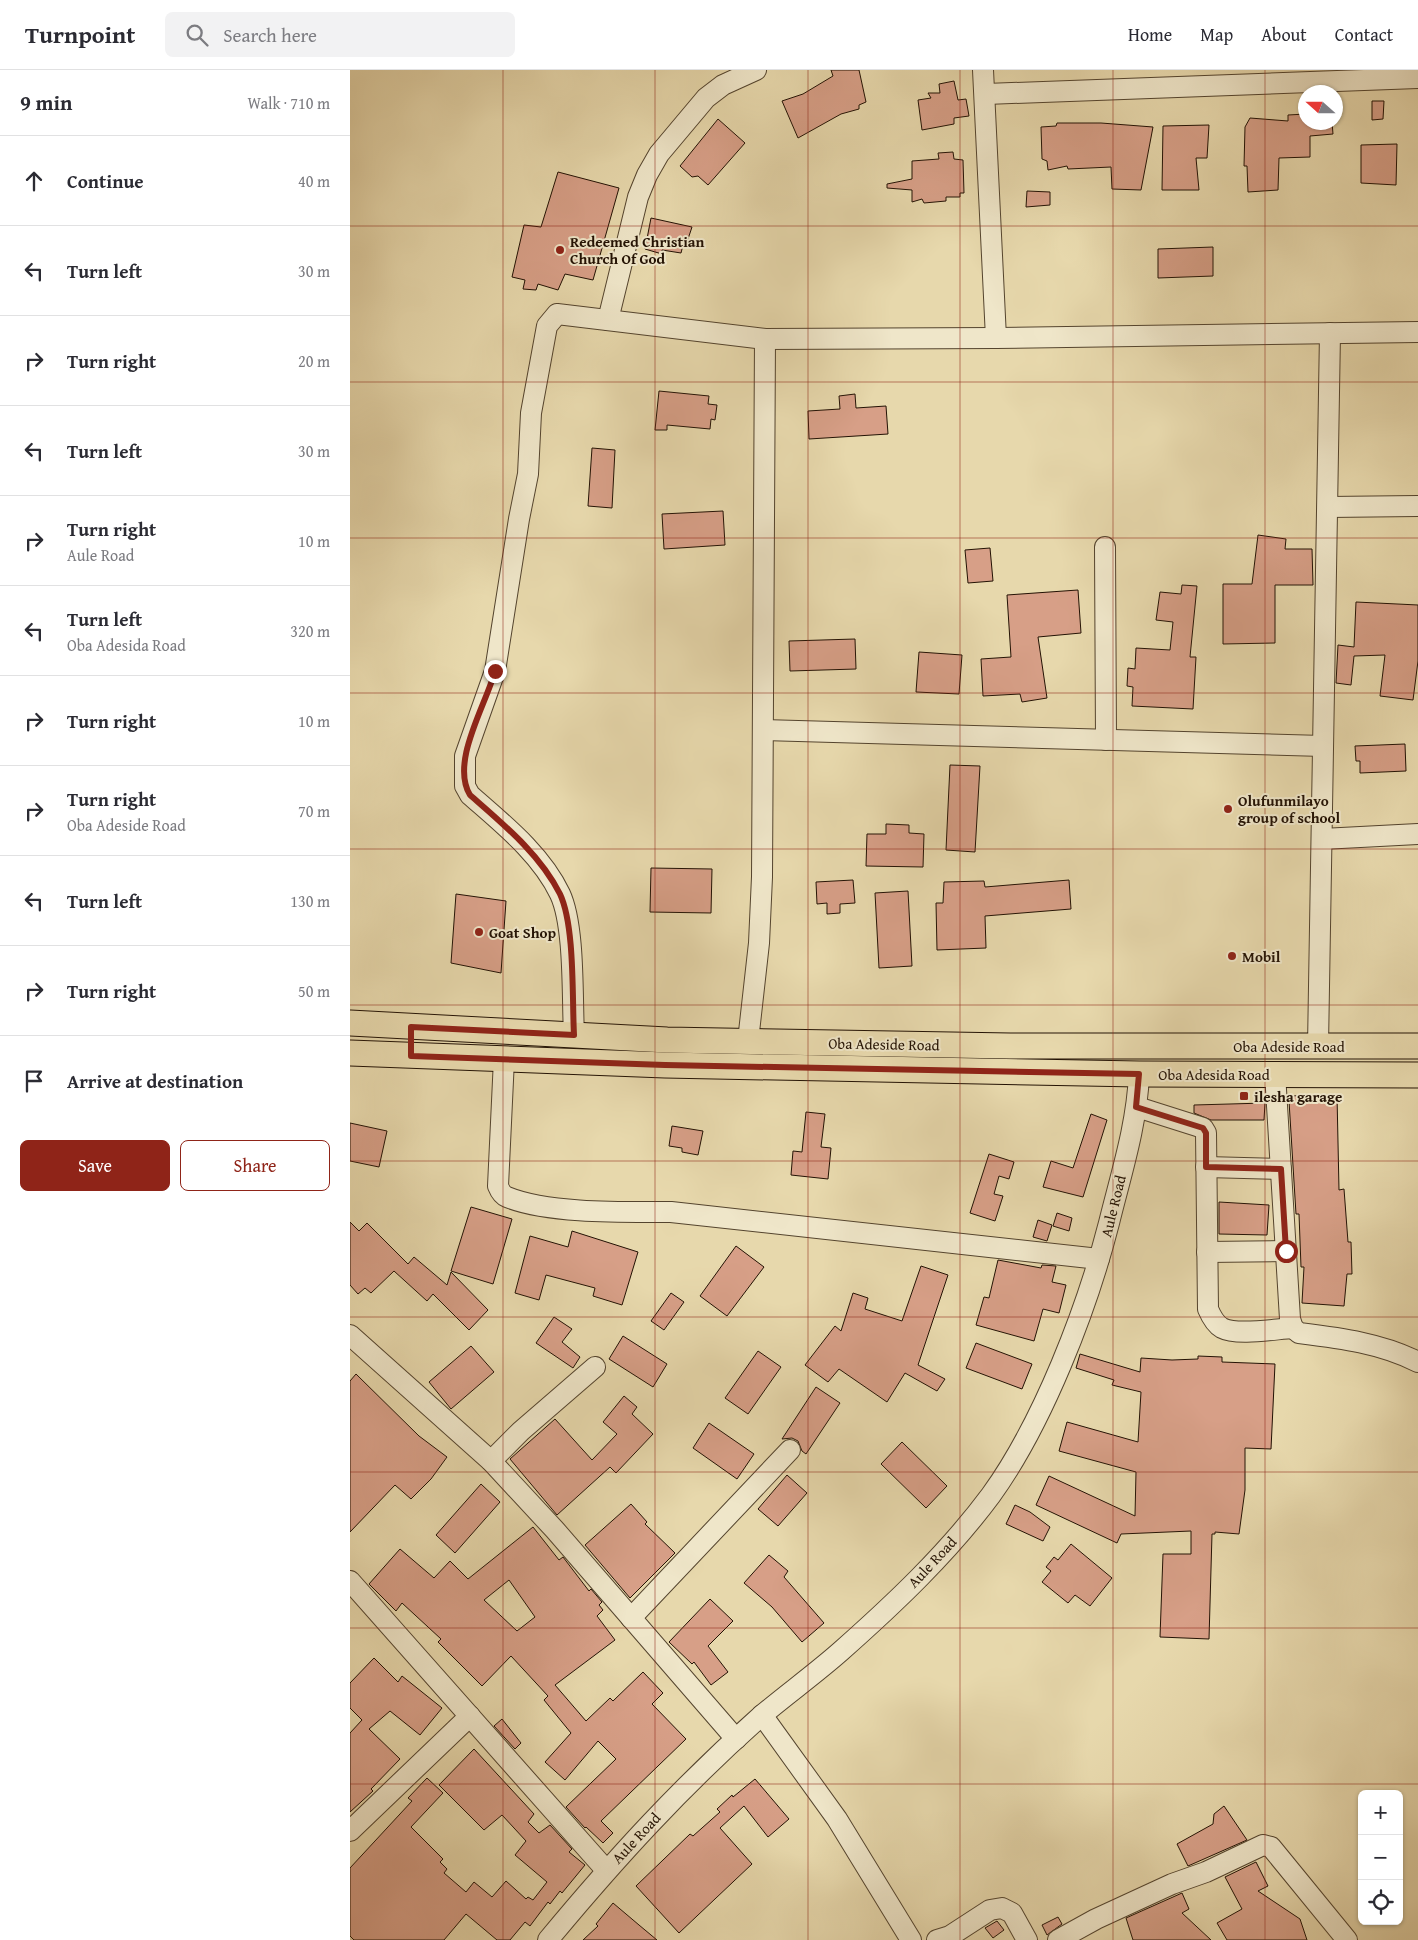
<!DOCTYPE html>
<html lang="en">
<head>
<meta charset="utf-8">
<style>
	:root { --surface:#fff; --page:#f2f2f3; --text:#2b2b33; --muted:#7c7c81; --line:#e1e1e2; --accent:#8f2418 }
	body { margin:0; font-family:"Gentium Book Plus",serif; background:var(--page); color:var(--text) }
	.controls { position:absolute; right:15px; bottom:15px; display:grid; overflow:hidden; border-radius:8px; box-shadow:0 1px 4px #0004 }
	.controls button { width:45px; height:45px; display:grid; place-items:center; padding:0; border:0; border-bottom:1px solid var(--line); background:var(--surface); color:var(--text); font:25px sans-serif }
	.compass { position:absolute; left:948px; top:15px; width:45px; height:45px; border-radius:50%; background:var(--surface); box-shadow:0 1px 4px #0004; rotate:291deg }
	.stop { position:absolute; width:15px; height:15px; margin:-11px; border:4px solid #8f2418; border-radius:50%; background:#fff }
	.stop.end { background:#8f2418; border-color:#fff; box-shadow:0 1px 5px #0008 }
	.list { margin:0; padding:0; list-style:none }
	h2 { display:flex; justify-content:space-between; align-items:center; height:65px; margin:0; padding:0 20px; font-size:21px }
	h2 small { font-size:16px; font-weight:400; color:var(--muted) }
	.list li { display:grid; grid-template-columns:32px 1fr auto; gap:15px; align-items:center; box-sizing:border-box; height:90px; padding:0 20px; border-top:1px solid var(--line) }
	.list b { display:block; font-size:19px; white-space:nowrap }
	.list p { margin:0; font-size:16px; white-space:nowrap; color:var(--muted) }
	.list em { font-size:16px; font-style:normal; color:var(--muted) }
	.actions { display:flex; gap:10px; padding:15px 20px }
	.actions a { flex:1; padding:11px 0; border:1px solid var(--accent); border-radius:8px; text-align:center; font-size:18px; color:var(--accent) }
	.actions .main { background:var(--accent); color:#fff }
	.icon { flex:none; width:28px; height:28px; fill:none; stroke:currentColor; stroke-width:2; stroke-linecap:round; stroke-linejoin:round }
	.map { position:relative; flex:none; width:1068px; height:1870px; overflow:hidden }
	header { display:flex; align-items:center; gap:30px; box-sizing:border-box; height:70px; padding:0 25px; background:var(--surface); border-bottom:1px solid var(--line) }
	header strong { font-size:24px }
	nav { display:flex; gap:28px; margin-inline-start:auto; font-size:18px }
	.search { width:350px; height:45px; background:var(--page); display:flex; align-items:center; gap:12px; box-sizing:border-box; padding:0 18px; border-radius:8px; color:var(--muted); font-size:19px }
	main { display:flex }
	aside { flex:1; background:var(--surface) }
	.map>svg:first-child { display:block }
	.building { fill:#d79f87; stroke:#231204; fill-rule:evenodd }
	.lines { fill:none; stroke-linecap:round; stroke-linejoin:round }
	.minor-casing { stroke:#54442e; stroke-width:22 }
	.major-casing { stroke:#231204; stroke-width:27 }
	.minor { stroke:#efe6c9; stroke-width:20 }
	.major { stroke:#e7d8ac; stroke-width:25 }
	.route { stroke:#8f2418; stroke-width:6 }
	.grid { fill:none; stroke:#8f2418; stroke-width:1; stroke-opacity:0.55 }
	.poi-dot { fill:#8f2418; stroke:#efe6c9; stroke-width:2 }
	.labels { text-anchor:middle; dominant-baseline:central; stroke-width:4; stroke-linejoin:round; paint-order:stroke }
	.poi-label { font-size:15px; font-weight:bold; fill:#231204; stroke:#efe6c9; text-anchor:start }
	.street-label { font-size:15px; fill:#231204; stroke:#efe6c9 }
</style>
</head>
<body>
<header>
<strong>Turnpoint</strong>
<div class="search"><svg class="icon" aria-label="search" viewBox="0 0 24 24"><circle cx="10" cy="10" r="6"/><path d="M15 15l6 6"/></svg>Search here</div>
<nav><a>Home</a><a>Map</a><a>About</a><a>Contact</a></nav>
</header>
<main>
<aside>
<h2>9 min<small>Walk · 710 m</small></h2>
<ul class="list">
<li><svg class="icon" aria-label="ahead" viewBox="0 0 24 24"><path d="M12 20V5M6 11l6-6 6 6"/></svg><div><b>Continue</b></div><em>40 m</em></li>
<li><svg class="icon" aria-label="left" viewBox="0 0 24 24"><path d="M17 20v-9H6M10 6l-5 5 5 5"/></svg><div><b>Turn left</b></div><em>30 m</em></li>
<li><svg class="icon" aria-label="right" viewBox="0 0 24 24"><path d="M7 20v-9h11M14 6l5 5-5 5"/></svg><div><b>Turn right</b></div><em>20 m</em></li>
<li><svg class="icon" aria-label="left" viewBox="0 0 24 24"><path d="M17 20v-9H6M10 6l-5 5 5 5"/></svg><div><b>Turn left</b></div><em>30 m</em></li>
<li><svg class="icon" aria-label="right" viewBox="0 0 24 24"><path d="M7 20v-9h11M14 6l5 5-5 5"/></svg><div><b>Turn right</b><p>Aule Road</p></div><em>10 m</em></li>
<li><svg class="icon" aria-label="left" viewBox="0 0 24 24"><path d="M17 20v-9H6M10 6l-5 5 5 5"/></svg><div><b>Turn left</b><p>Oba Adesida Road</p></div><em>320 m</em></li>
<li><svg class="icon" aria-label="right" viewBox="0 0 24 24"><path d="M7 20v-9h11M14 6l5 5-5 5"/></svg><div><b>Turn right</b></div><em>10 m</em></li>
<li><svg class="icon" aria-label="right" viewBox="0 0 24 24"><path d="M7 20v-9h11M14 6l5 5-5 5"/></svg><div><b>Turn right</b><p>Oba Adeside Road</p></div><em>70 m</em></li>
<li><svg class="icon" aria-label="left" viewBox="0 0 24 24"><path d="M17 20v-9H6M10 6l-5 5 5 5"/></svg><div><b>Turn left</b></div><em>130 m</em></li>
<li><svg class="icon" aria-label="right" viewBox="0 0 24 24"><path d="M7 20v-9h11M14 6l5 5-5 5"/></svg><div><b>Turn right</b></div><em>50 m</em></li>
<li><svg class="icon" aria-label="arrive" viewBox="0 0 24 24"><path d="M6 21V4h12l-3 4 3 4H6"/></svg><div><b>Arrive at destination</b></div></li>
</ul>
<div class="actions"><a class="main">Save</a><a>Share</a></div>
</aside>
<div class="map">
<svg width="1068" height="1870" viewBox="0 0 1068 1870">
	<rect width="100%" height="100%" fill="#e7d8ac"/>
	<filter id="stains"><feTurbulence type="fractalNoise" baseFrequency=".004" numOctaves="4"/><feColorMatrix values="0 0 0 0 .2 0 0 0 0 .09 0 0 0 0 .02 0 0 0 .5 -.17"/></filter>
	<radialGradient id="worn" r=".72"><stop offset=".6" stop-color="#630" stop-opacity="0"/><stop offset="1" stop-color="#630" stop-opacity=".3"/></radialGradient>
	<g class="building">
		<polygon points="481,0 509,0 516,32 509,35 509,39 491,44 448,68 432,31 453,24 483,6"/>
		<polygon points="604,11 608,30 616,29 619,46 604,48 604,54 572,60 568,30 581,28 578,23 590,23 589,14"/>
		<polygon points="1022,31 1034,31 1033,49 1022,50"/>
		<polygon points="956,44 956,52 982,52 983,64 960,66 960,87 929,88 928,120 898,122 897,96 894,96 895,57 900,48 938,51 938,45"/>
		<polygon points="368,49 395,73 358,115 348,106 342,107 330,96"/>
		<polygon points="707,53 751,53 803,57 791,120 762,119 761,97 718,99 717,96 698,100 697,91 692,89 691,57 706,56"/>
		<polygon points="859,55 857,88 846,88 849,120 812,120 813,56"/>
		<polygon points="1047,74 1046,115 1011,113 1011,75"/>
		<polygon points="603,82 604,89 613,90 614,123 610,123 610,127 596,127 596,131 574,133 572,129 562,132 562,120 537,118 537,114 562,109 562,91 589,89 588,83"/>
		<polygon points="208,102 269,118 243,210 215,204 208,220 188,214 186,220 173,219 175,210 162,207 174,155 191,157"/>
		<polygon points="677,121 700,122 700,135 676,137"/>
		<polygon points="301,148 342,157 337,172 334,171 331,183 312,180 312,184 295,179"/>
		<polygon points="863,177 863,206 808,208 808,179"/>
		<polygon points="309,321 359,326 358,334 367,335 365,350 361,349 360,359 317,355 317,360 305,360"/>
		<polygon points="505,324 506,338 536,336 538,364 459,369 458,341 490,339 489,326"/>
		<polygon points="242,378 265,380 262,438 238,436"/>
		<polygon points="373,441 375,475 314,479 312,444"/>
		<polygon points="908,465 936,469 935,479 962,479 963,515 925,515 925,573 873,574 873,514 902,514"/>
		<polygon points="640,478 643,511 618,513 615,480"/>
		<polygon points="832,515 847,516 840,587 846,587 843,639 782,636 783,617 777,616 778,598 785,599 786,578 820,580 823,552 806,550 810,522 831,524"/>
		<polygon points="728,520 731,563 688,567 697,628 672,632 670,624 633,626 631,589 661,587 657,525"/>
		<polygon points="1006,532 1068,535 1068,591 1063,630 1030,626 1035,585 1004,586 1001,615 986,613 988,575 1004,577"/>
		<polygon points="505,569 506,599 440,601 439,571"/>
		<polygon points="569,582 612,585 609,624 566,622"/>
		<polygon points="1055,674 1056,701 1010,703 1010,691 1006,691 1005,676"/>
		<polygon points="600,695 630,696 625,782 596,780"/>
		<polygon points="536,754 559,755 559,763 574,764 573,797 516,796 517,764 536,764"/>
		<polygon points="301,798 362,799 361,843 300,842"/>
		<polygon points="503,810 505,833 490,834 490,843 477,844 477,833 467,834 466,812"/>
		<polygon points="719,810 721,839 635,846 636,878 587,880 586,833 593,833 594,812 634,811 635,817"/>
		<polygon points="558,821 562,896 529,898 525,823"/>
		<polygon points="106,824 156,831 151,903 101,893"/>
		<polygon points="987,1025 989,1120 994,1119 998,1172 1001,1172 1002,1204 997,1204 994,1236 952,1233 954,1197 951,1197 949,1144 946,1144 939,1031 938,1026"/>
		<polygon points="915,1033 914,1050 861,1050 844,1043 844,1035"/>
		<polygon points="456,1042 475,1044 471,1077 481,1078 478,1109 441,1105 443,1081 452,1082"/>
		<polygon points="741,1044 757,1050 733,1127 693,1117 701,1091 723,1098"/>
		<polygon points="0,1053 37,1061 29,1097 0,1091"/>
		<polygon points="322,1056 353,1061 348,1085 332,1082 332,1078 319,1076"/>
		<polygon points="639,1084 664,1092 659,1109 649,1106 644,1124 653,1126 645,1151 620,1143"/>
		<polygon points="869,1132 919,1135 917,1165 869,1164"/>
		<polygon points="121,1137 162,1149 143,1214 101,1201"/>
		<polygon points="707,1143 722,1148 719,1161 703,1156"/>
		<polygon points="688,1150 702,1155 697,1171 683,1167"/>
		<polygon points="0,1152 9,1161 17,1153 58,1194 64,1187 97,1215 101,1202 138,1240 119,1260 83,1224 77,1231 44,1201 21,1223 15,1218 8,1224 0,1215"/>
		<polygon points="222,1161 288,1182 272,1235 243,1226 245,1218 196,1205 189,1230 165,1223 180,1166 218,1177"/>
		<polygon points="386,1176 414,1197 377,1246 350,1226"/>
		<polygon points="648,1190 691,1198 692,1195 706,1196 702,1212 716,1215 709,1243 693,1239 684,1271 626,1255 634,1227 639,1228"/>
		<polygon points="571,1196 598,1205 568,1295 595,1309 587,1321 555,1303 537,1332 489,1299 478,1312 455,1295 485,1256 491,1261 503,1223 518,1228 515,1239 552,1251"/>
		<polygon points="321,1223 334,1232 314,1260 301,1251"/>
		<polygon points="204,1247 222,1259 212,1272 230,1287 223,1298 186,1273"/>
		<polygon points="273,1266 317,1294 303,1317 259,1289"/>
		<polygon points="626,1273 682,1294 672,1319 616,1298"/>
		<polygon points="121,1276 144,1302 101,1339 79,1312"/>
		<polygon points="408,1281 431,1297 398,1344 375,1328"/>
		<polygon points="730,1284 790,1302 791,1288 822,1290 848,1289 848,1286 872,1287 872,1292 925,1294 921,1379 895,1378 895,1420 889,1464 865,1462 865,1464 862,1464 859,1569 810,1567 813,1484 841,1484 841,1461 771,1464 767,1473 686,1435 699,1406 785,1446 786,1402 709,1381 717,1352 788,1372 791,1322 762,1315 764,1310 726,1298"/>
		<polygon points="6,1304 69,1366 97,1387 81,1409 61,1429 45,1415 0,1462 0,1311"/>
		<polygon points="466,1317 490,1333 456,1384 452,1381 448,1371 442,1368 432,1369"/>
		<polygon points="274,1326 287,1337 282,1344 303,1364 266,1403 260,1397 207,1445 160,1389 205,1349 242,1390 267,1364 253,1352"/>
		<polygon points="359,1353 404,1384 387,1409 343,1378"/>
		<polygon points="552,1372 597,1416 576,1438 531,1394"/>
		<polygon points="437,1405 457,1423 428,1456 408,1439"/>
		<polygon points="131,1414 150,1432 105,1483 86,1465"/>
		<polygon points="281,1434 297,1452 295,1454 325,1483 280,1528 235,1475"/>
		<polygon points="665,1435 680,1442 700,1457 693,1471 656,1454"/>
		<path d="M183,1457L209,1490L213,1487L239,1521L241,1519L252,1532L249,1535L253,1540L247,1546L265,1570L205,1615L236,1651L260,1628L263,1631L293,1602L313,1623L302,1634L336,1669L251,1751L263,1763L253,1773L236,1757L235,1758L216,1737L266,1689L248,1671L215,1710L195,1692L221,1663L194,1630L198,1626L161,1586L132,1616L88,1572L91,1569L52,1533L46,1541L19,1514L50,1479L84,1508L100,1491L118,1509ZM159,1510L185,1547L167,1561L134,1530Z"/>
		<polygon points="721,1474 762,1508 740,1536 725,1525 718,1533 692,1512 701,1501 696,1497 704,1487 708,1490"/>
		<polygon points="419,1485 438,1501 434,1507 474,1553 452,1572 422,1537 394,1513"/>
		<polygon points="360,1529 383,1551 358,1576 378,1602 361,1615 344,1592 342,1594 319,1572"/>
		<polygon points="24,1588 48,1612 52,1606 92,1638 70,1665 40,1641 19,1659 50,1689 21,1719 23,1721 0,1742 0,1663 12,1650 0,1638 0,1613"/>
		<polygon points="152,1649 171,1673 165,1679 144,1656"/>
		<polygon points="124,1679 184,1744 178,1752 189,1763 200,1755 222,1779 219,1782 235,1795 212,1823 210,1821 200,1834 198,1832 180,1856 175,1852 160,1870 147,1870 116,1844 94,1870 4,1870 0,1866 0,1798 62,1731 58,1728 77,1708 93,1723 61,1757 93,1789 90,1792 97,1799 94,1803 116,1822 124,1812 142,1827 156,1811 176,1829 178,1827 183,1830 197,1812 165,1785 176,1771 152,1745 134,1760 89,1715"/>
		<polygon points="405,1709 439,1749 418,1767 394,1736 370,1758 402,1794 329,1863 286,1816 340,1764 343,1766 370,1742 367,1739 382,1725 383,1727"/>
		<polygon points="874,1736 897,1770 838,1796 827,1774 863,1754 864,1744"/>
		<polygon points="906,1792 918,1816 908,1821 950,1849 957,1870 877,1870 867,1853 892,1839 875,1807"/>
		<polygon points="832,1823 839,1839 832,1843 861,1870 783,1870 776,1848"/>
		<polygon points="263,1833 289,1855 307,1870 233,1870 248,1856 246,1854"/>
		<polygon points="708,1847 712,1854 697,1865 692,1855"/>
		<polygon points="647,1851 654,1860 643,1868 635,1858"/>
	</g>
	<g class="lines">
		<defs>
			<g id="minor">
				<polyline points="633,0 646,268"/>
				<polyline points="636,24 1068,8"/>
				<polyline points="258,250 288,127 297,105 309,84 356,28 373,15 406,0"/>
				<polyline points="978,437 1068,436"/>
				<polyline points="755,477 756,670"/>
				<polyline points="413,660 973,676"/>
				<polyline points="972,769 1068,764"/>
				<path d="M224,965C222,928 225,856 210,824C191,784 153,754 120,725L115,716V686L145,601L169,449L178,404L181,343L197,256L207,244L415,269L646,268L1068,262"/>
				<polyline points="398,971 409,873 412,807 415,269"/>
				<polyline points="968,976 980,263"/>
				<path d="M154,989L148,1116C150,1121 152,1125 157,1127C198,1144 276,1142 321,1142L749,1189"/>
				<path d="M925,1003L940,1249L943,1258L949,1263C989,1268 1031,1273 1068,1292"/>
				<path d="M787,1037L847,1056L853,1058L856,1063L858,1239C861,1246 865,1254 872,1258C887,1266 925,1259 943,1258"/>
				<polyline points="856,1097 931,1099"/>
				<polyline points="857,1182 936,1181"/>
				<polyline points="0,1265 141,1391 205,1460 386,1669"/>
				<polyline points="141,1391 171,1361 245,1297"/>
				<polyline points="0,1511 256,1800"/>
				<polyline points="281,1548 440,1380"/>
				<polyline points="412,1645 487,1749 561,1870"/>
				<polyline points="0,1761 120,1646"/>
				<path d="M198,1870C266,1788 331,1717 411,1646C437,1624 465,1604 491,1581C544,1534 598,1483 641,1425C693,1353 737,1239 759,1153C771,1104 787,1055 789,1004"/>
				<polyline points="587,1870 600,1866 640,1840 652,1838 662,1843 677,1870"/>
				<polyline points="708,1870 746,1849 822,1814 856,1802 913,1775 921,1777 997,1870"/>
			</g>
			<g id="major">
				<polyline points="0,953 317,970 660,976 1068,976"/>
				<polyline points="0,983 315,995 789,1004 1068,1005"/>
			</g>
		</defs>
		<use href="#minor" class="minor-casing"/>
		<use href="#major" class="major-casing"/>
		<use href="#minor" class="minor"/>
		<use href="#major" class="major"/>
	</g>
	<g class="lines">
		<path class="route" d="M145,601C136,635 100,692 120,725C153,754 190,784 210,824C225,856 222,928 224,965L61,957V986L315,995L789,1004L786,1037L853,1058L856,1063V1097L931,1099L936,1181"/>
	</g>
	<path class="grid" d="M153,0V1870M305,0V1870M458,0V1870M610,0V1870M763,0V1870M915,0V1870M0,156H1068M0,312H1068M0,468H1068M0,623H1068M0,779H1068M0,935H1068M0,1091H1068M0,1247H1068M0,1402H1068M0,1558H1068M0,1714H1068"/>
	<g class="poi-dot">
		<circle cx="210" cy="180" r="5"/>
		<circle cx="878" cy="739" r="5"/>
		<circle cx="129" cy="862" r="5"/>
		<circle cx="882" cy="886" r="5"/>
		<rect x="889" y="1021" width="10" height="10" rx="2.5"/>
	</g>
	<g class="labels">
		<g class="poi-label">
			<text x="220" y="171">Redeemed Christian<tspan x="220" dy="17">Church Of God</tspan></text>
			<text x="888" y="730">Olufunmilayo<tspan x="888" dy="17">group of school</tspan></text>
			<text x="139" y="862">Goat Shop</text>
			<text x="892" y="886">Mobil</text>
			<text x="904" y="1026">ilesha garage</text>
		</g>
		<g class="street-label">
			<text transform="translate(534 974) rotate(1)">Oba Adeside Road</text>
			<text x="939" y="976">Oba Adeside Road</text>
			<text x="864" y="1004">Oba Adesida Road</text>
			<text transform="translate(763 1136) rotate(-76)">Aule Road</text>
			<text transform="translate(582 1492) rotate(-47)">Aule Road</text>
			<text transform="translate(286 1768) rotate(-47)">Aule Road</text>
		</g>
	</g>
	<rect width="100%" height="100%" filter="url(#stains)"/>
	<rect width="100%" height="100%" fill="url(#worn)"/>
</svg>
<div class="controls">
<button>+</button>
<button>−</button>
<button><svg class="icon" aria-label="locate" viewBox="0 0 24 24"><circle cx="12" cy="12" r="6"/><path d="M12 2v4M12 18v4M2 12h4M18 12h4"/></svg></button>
</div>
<svg class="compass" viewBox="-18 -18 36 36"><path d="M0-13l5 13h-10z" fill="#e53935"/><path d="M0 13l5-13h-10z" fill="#7c7c81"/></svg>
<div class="stop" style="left:936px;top:1181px"></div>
<div class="stop end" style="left:145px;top:601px"></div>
</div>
</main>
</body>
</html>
